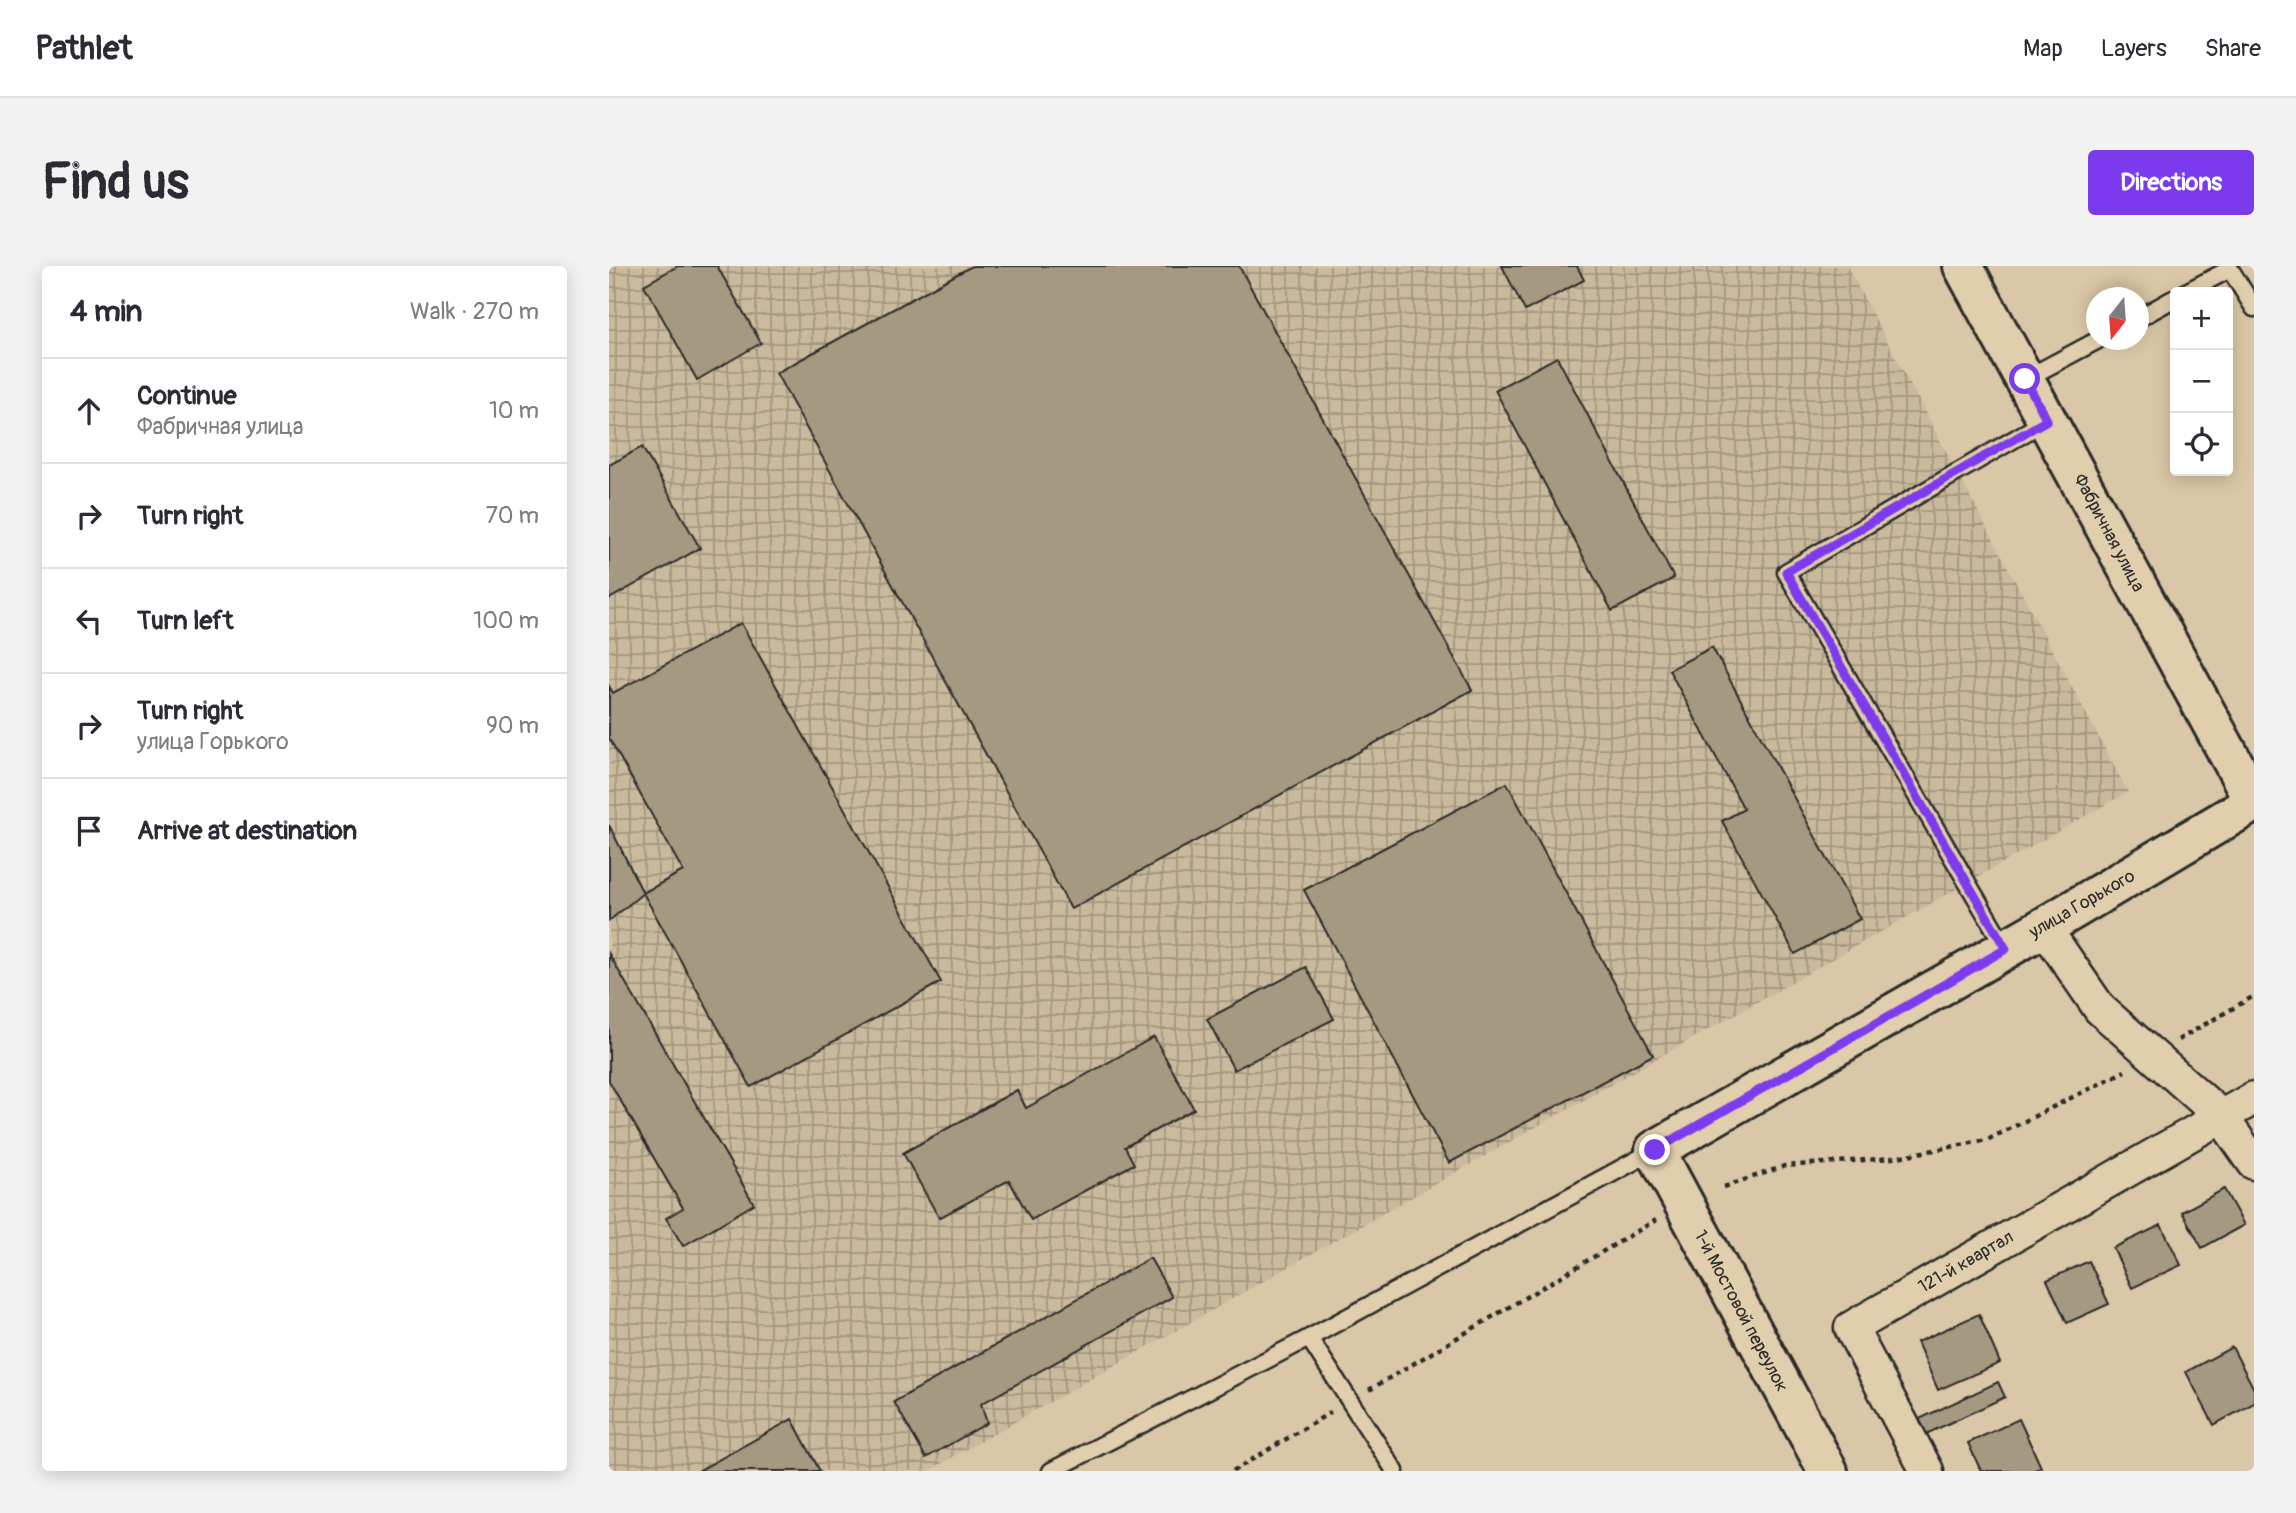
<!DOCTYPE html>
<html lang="en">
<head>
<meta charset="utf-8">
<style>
	:root { --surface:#fff; --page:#f2f2f3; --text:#2b2b33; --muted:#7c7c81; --line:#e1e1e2; --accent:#7c3aed }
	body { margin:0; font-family:Pangolin,sans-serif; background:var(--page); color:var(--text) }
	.controls { position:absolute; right:21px; top:21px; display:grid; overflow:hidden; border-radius:7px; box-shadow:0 4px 18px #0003 }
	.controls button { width:63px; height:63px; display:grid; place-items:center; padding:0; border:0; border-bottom:2px solid var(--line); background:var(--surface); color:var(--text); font:35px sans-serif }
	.compass { position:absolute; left:1477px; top:21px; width:63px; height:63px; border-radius:50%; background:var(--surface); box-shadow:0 4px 18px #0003; rotate:197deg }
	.stop { position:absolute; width:21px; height:21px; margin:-16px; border:5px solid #7c3aed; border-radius:50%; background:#fff }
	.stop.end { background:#7c3aed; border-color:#fff; box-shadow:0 2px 7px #0008 }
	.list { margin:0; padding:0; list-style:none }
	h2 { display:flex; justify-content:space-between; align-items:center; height:91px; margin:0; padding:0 28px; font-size:30px }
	h2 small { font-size:23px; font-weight:400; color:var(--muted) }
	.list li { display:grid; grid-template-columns:46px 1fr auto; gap:21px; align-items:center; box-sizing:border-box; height:105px; padding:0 28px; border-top:2px solid var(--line) }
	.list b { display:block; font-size:26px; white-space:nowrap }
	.list p { margin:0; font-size:23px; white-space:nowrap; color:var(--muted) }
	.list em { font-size:23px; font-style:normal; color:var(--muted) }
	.icon { flex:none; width:38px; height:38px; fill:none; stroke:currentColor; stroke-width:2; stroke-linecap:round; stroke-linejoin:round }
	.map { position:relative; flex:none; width:1645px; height:1205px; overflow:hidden; border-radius:7px }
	header { display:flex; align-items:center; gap:42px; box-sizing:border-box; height:98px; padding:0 35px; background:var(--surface); border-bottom:2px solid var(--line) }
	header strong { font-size:33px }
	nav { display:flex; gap:38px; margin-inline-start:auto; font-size:24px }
	.intro { display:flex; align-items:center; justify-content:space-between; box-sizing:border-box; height:168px; padding:0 42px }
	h1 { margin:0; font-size:49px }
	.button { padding:18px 32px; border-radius:7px; background:var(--accent); color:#fff; font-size:24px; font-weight:700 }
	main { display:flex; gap:42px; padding:0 42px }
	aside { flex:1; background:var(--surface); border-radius:7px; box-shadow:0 4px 18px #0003 }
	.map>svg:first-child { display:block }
	.industrial { fill:url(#industrial-grid) }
	.building { fill:#a69982; stroke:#2b2b2b; stroke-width:2 }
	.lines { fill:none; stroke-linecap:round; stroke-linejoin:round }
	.lane-casing { stroke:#2b2b2b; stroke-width:21 }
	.street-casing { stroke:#2b2b2b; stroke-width:37 }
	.secondary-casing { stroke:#2b2b2b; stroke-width:44 }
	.path { stroke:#2b2b2b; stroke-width:4.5; stroke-dasharray:5 5; stroke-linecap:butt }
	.lane { stroke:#e1ceac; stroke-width:16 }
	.street { stroke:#e1ceac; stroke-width:32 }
	.secondary { stroke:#e1ceac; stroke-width:38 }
	.route { stroke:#7c3aed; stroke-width:9 }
	.labels { text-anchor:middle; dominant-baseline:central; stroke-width:5; stroke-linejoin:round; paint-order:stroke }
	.street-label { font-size:18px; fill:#2b2b2b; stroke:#e1ceac }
</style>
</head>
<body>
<header>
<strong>Pathlet</strong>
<nav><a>Map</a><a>Layers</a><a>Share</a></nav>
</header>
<div class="intro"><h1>Find us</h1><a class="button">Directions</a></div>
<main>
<aside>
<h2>4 min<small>Walk · 270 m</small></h2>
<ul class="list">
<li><svg class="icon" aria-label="ahead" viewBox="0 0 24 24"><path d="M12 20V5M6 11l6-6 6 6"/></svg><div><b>Continue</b><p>Фабричная улица</p></div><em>10 m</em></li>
<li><svg class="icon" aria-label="right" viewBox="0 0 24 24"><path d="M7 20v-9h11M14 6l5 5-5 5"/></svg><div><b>Turn right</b></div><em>70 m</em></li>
<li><svg class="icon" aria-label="left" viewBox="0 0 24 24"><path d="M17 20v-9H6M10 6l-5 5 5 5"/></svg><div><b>Turn left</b></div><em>100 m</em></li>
<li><svg class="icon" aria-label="right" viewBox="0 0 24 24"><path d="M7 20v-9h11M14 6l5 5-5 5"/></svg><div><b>Turn right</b><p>улица Горького</p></div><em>90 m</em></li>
<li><svg class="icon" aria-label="arrive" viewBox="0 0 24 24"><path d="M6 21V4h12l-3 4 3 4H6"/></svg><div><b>Arrive at destination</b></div></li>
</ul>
</aside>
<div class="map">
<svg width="1645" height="1205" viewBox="0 0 1645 1205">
	<defs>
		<pattern id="industrial-grid" width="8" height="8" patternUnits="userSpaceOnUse" patternTransform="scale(1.75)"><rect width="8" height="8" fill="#cab99c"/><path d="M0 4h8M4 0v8" fill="none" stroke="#a4977f"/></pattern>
	</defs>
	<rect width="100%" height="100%" fill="#dac7a7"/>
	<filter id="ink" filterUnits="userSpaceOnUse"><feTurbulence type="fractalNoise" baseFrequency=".0143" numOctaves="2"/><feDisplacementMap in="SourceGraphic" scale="14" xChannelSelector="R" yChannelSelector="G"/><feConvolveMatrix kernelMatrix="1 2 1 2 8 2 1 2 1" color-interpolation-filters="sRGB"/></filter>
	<g filter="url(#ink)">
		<polygon class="industrial" points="0,0 1238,0 1519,526 319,1205 0,1205"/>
		<g class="building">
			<polygon points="69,0 108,0 152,77 88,114 35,19"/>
			<polygon points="363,0 630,0 863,424 462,643 167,107"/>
			<polygon points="893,0 968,0 975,14 916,45"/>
			<polygon points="948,91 1065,312 1003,345 886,124"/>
			<polygon points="33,181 91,282 0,333 0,199"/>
			<polygon points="132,357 332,716 142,821 34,627 74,605 0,472 0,420 4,427"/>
			<polygon points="1103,381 1251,653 1186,688 1113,555 1135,543 1060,404"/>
			<polygon points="898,517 1044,789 840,897 695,624"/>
			<polygon points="0,559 34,627 0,655"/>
			<polygon points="0,688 145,938 74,980 57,952 74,942 0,815"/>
			<polygon points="697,701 725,753 625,804 598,753"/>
			<polygon points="545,771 585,843 516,881 525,898 422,954 400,914 330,952 294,887 408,824 417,842"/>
			<polygon points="1615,923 1635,959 1593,982 1573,946"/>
			<polygon points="1552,959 1572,999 1523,1022 1504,982"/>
			<polygon points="541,992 563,1031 372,1138 378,1157 317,1192 285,1136"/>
			<polygon points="1480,995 1500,1038 1458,1057 1438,1014"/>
			<polygon points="1370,1048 1391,1097 1329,1124 1308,1076"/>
			<polygon points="1623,1081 1645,1123 1645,1137 1605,1159 1577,1106"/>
			<polygon points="1389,1116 1396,1131 1311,1171 1304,1156"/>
			<polygon points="183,1153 211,1205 89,1205"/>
			<polygon points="1410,1153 1432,1201 1424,1205 1372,1205 1359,1177"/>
		</g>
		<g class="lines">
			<defs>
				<g id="lane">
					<polyline points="1577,26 1621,3 1645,42"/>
					<polyline points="1530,52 1566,32"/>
					<polyline points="1416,113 1489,74"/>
					<polyline points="1397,683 1177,306 1438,154"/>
					<polyline points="700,1072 786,1205"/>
					<polyline points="442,1205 700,1072 1046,884"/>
				</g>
				<g id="street">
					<polyline points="1435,661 1491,743 1612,850 1645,897"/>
					<polyline points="1318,1205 1242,1062 1645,832"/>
				</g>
				<g id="secondary">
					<polyline points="1354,0 1645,535"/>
					<polyline points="1219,1205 1046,884 1435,661 1645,536"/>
				</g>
			</defs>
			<use href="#lane" class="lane-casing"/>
			<use href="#street" class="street-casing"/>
			<use href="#secondary" class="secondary-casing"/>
			<g class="path">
				<polyline points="1569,774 1645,730"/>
				<polyline points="1115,921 1176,900 1283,892 1378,874 1516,805"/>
				<polyline points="760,1124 1047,954"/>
				<polyline points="624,1205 722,1146"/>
			</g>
			<use href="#lane" class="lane"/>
			<use href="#street" class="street"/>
			<use href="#secondary" class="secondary"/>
		</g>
	</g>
	<g class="lines" filter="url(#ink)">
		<polyline class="route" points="1046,884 1397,683 1177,306 1438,154 1416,113"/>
	</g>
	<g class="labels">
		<g class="street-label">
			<text transform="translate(1500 267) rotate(62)">Фабричная улица</text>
			<text transform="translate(1473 638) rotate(-30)">улица Горького</text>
			<text transform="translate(1357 996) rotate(-30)">121-й квартал</text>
			<text transform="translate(1132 1045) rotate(62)">1-й Мостовой переулок</text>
		</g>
	</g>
</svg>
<div class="controls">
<button>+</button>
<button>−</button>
<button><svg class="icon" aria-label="locate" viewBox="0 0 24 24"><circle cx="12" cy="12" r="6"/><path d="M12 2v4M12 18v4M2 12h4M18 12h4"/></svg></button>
</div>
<svg class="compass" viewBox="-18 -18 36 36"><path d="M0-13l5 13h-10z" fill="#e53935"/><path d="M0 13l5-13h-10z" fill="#7c7c81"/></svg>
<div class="stop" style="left:1416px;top:113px"></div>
<div class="stop end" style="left:1046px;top:884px"></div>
</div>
</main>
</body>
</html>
